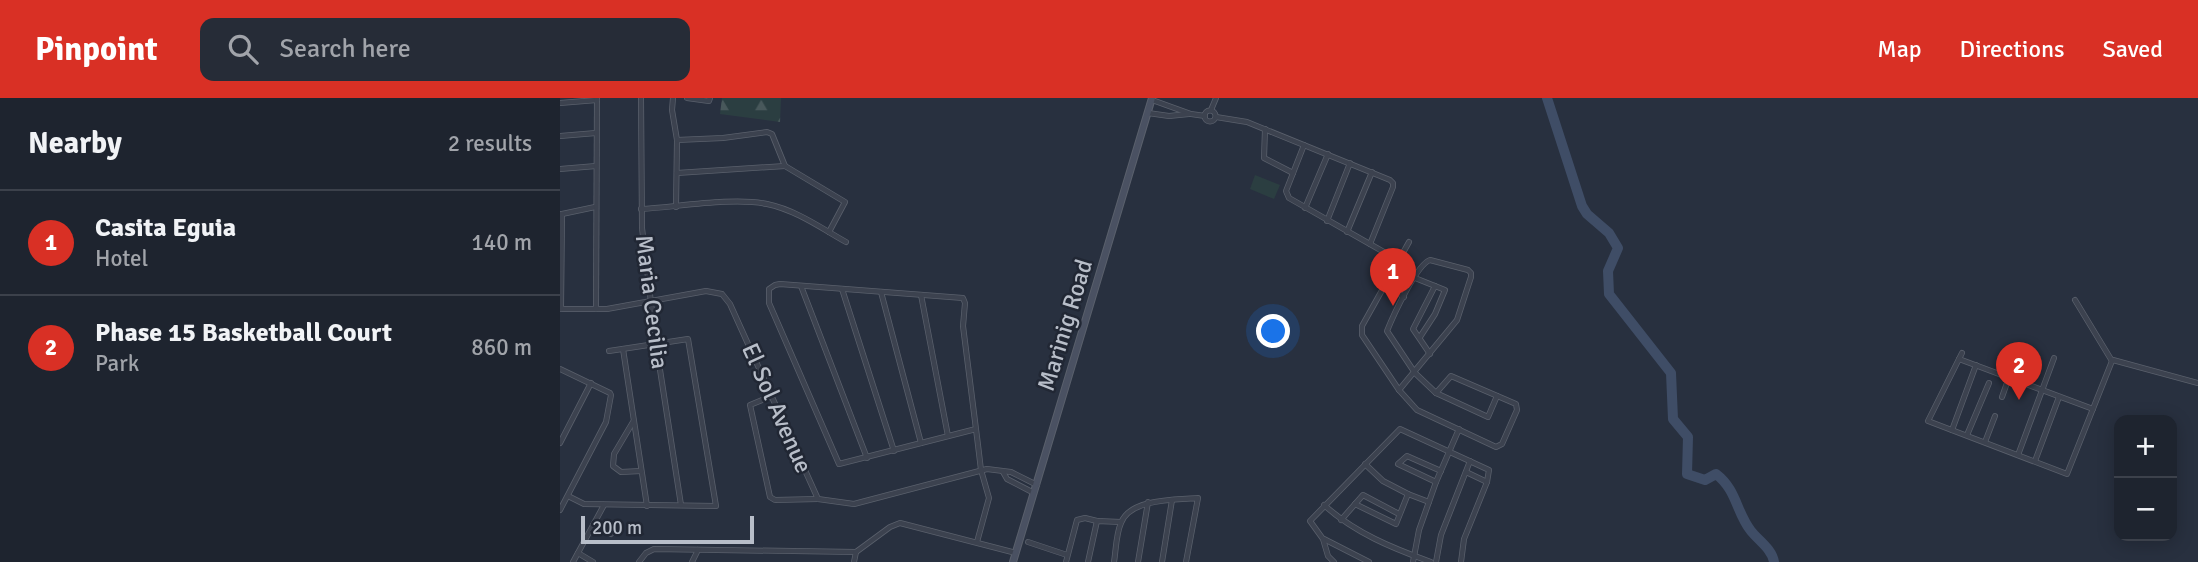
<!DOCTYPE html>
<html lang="en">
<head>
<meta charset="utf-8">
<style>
	:root { --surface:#1e242f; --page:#262c37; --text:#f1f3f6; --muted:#a1a4aa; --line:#3c414b; --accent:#d93025 }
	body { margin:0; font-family:Signika,sans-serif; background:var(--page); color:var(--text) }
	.controls { position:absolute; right:21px; bottom:21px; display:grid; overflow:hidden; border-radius:14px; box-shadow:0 4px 18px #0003 }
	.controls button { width:63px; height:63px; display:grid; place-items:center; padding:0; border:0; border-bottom:2px solid var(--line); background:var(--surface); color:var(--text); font:35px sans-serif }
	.scale { position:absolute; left:21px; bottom:18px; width:173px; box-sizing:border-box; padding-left:7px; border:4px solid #b8bec9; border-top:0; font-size:19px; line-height:24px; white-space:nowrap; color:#b8bec9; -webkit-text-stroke:5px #212734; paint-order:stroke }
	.you { position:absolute; left:714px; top:234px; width:24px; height:24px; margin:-18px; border:5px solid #fff; border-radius:50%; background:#1a73e8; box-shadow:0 0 0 10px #1a73e833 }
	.badge { display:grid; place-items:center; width:46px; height:46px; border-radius:50%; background:var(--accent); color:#fff; font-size:23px; font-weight:700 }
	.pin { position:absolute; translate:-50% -58px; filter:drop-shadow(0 2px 4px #0008) }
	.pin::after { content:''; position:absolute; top:37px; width:24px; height:21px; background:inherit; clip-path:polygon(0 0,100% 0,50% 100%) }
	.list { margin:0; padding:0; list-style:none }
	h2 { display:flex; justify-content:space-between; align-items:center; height:91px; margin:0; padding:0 28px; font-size:30px }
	h2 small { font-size:23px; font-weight:400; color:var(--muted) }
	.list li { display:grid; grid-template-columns:46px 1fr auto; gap:21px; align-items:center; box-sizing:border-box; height:105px; padding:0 28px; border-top:2px solid var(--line) }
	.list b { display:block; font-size:26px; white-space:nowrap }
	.list p { margin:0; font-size:23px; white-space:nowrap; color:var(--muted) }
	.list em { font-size:23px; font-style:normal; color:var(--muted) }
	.icon { flex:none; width:38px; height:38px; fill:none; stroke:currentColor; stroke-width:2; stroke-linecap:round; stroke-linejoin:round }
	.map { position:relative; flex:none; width:1638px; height:464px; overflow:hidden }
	header { display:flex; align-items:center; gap:42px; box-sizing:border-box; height:98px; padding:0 35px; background:var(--accent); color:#fff }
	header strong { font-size:33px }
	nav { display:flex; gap:38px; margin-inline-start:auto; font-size:24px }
	.search { width:490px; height:63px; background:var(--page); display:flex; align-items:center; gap:18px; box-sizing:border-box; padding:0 24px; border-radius:14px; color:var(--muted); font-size:26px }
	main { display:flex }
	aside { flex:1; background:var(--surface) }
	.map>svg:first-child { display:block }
	.forest { fill:url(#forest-firs) }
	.park { fill:#2b3e41 }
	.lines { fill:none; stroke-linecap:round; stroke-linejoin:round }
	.river { stroke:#3f4d66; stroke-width:10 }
	.street-casing { stroke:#5a606c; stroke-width:6 }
	.secondary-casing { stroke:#5a606c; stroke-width:8 }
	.street { stroke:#3c424f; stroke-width:4.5 }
	.secondary { stroke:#4a5162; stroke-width:6 }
	.labels { text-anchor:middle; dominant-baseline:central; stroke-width:5; stroke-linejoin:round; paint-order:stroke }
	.street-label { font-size:24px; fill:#b8bec9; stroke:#212734 }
</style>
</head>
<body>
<header>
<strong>Pinpoint</strong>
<div class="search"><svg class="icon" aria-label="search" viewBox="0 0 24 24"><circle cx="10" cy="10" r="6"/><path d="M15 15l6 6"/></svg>Search here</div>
<nav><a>Map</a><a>Directions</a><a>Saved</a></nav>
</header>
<main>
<aside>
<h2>Nearby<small>2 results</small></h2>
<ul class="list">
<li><span class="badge">1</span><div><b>Casita Eguia</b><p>Hotel</p></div><em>140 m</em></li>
<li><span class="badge">2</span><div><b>Phase 15 Basketball Court</b><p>Park</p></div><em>860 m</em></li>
</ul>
</aside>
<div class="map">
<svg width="1638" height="464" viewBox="0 0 1638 464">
	<defs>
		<pattern id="forest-firs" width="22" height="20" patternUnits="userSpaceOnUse" patternTransform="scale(1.75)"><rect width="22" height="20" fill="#2b3e41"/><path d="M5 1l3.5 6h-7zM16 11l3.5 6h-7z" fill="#48585b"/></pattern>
	</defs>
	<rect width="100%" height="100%" fill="#28303f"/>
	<polygon class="forest" points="162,0 221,0 220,24 160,16"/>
	<polygon class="park" points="695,77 720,87 714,101 690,91"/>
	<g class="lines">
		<path class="river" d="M987,0L1022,108L1027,116L1049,135L1058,150L1048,173L1049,196L1111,275L1113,321L1128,339L1127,376L1145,382L1156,376C1177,392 1176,414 1191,433C1199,443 1212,451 1214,464"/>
		<defs>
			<g id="street">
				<polyline points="81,0 82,130 96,246 121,407"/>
				<polyline points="113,0 112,12 117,42 116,109"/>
				<polyline points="127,0 149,3 150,0"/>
				<polyline points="592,2 631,16 645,18"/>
				<polyline points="0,5 37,2"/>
				<polyline points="651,12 656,0"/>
				<circle cx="650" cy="18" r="5.5"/>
				<polyline points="588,15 609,18 629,16"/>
				<polyline points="656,19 687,24 830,82 833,85 833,89 810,146"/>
				<polyline points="705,31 704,60 733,75"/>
				<polyline points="0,38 36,35"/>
				<polyline points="117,42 163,40 207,34 212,36 225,68 285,104 269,134"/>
				<polyline points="744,47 726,93 729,100 838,162"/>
				<polyline points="0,71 36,68"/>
				<polyline points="117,75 225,68"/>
				<polyline points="745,110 768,56"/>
				<path d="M81,111C117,109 173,99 207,106C236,112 261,130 286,144"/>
				<polyline points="2,116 35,109"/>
				<polyline points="767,123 790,65"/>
				<polyline points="787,134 812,74"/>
				<polyline points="849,144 802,228 802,237 839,292 857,312 936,349 942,346 957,312 956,306 891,278 876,295"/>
				<polyline points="855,180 885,192 875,216 860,239"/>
				<polyline points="824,187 844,199"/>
				<polyline points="241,188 307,360"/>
				<polyline points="282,191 334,353"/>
				<polyline points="321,194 361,345"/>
				<polyline points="361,197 388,338"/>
				<polyline points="1515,202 1552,263"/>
				<polyline points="0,211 47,211 146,193 162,196 170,206 258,401 294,406 427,371 451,374 477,387"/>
				<polyline points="1,211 2,116"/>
				<polyline points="36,211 37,0"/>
				<polyline points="63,251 87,408"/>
				<polyline points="1402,255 1368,323 1507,376 1552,263"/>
				<polyline points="870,256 853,231 875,188"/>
				<polyline points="1399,261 1533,311"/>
				<polyline points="1553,262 1638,285"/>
				<polyline points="0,271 50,295 51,297 46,324 0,412"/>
				<path d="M839,292L897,222L911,179V175L908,172L870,162C857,166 833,218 827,233L855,275L876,295L928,319L937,298"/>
				<polyline points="212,298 190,307 210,399 215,402 258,401"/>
				<polyline points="1442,299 1459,251"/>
				<polyline points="73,324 54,356 53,368 61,374 81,373"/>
				<polyline points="416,331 279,366 209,205 209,191 215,187 220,186 403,200 405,205 403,228 418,347 421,372 429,400 417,444"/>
				<polyline points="1392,332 1416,267"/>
				<polyline points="1407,337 1429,285"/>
				<polyline points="1425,344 1435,318"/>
				<polyline points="0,345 31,285"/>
				<polyline points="1458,357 1494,260"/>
				<polyline points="1475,363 1499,299"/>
				<polyline points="805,366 823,383 848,396"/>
				<polyline points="443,374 447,381 474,395"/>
				<polyline points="906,374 927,384"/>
				<polyline points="876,384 838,366 847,358 881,373"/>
				<polyline points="8,398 24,406 156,408 128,241 49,253"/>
				<polyline points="795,406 836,426 848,396 869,404"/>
				<path d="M764,407C795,435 832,450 871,464"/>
				<polyline points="781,422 803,397 839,416"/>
				<polyline points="33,427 51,436"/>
				<polyline points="764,441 809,464"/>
				<polyline points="468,444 507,457"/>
				<polyline points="18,455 33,464"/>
				<polyline points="13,464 44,407"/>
				<polyline points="79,464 86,455 94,451 296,454 330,429 340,425 456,455"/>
				<polyline points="132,464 138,452"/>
				<polyline points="294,464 296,454"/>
				<polyline points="506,464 517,422 525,420 537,423"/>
				<polyline points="528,464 537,423 561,424"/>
				<path d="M554,464C556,452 556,436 561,425C570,400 617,402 638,400L626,464"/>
				<polyline points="578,464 588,404"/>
				<polyline points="602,464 612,402"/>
				<polyline points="774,464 768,458 763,441 750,423 840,331 929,372 927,384 904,441 901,464"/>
				<polyline points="853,464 859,432 876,384 899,331"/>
				<polyline points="876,464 881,437 910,363"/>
			</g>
			<polyline id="secondary" points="453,464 592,0"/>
		</defs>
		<use href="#street" class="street-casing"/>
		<use href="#secondary" class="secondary-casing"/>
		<use href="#street" class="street"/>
		<use href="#secondary" class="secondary"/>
	</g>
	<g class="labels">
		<g class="street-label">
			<text transform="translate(92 204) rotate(83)">Maria Cecilia</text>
			<text transform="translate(505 227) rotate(-73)">Marinig Road</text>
			<text transform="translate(217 310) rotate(66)">El Sol Avenue</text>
		</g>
	</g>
</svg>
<div class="controls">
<button>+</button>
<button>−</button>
</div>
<div class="scale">200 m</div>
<div class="you"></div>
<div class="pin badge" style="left:833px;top:208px">1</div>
<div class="pin badge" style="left:1459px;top:302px">2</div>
</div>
</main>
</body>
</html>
